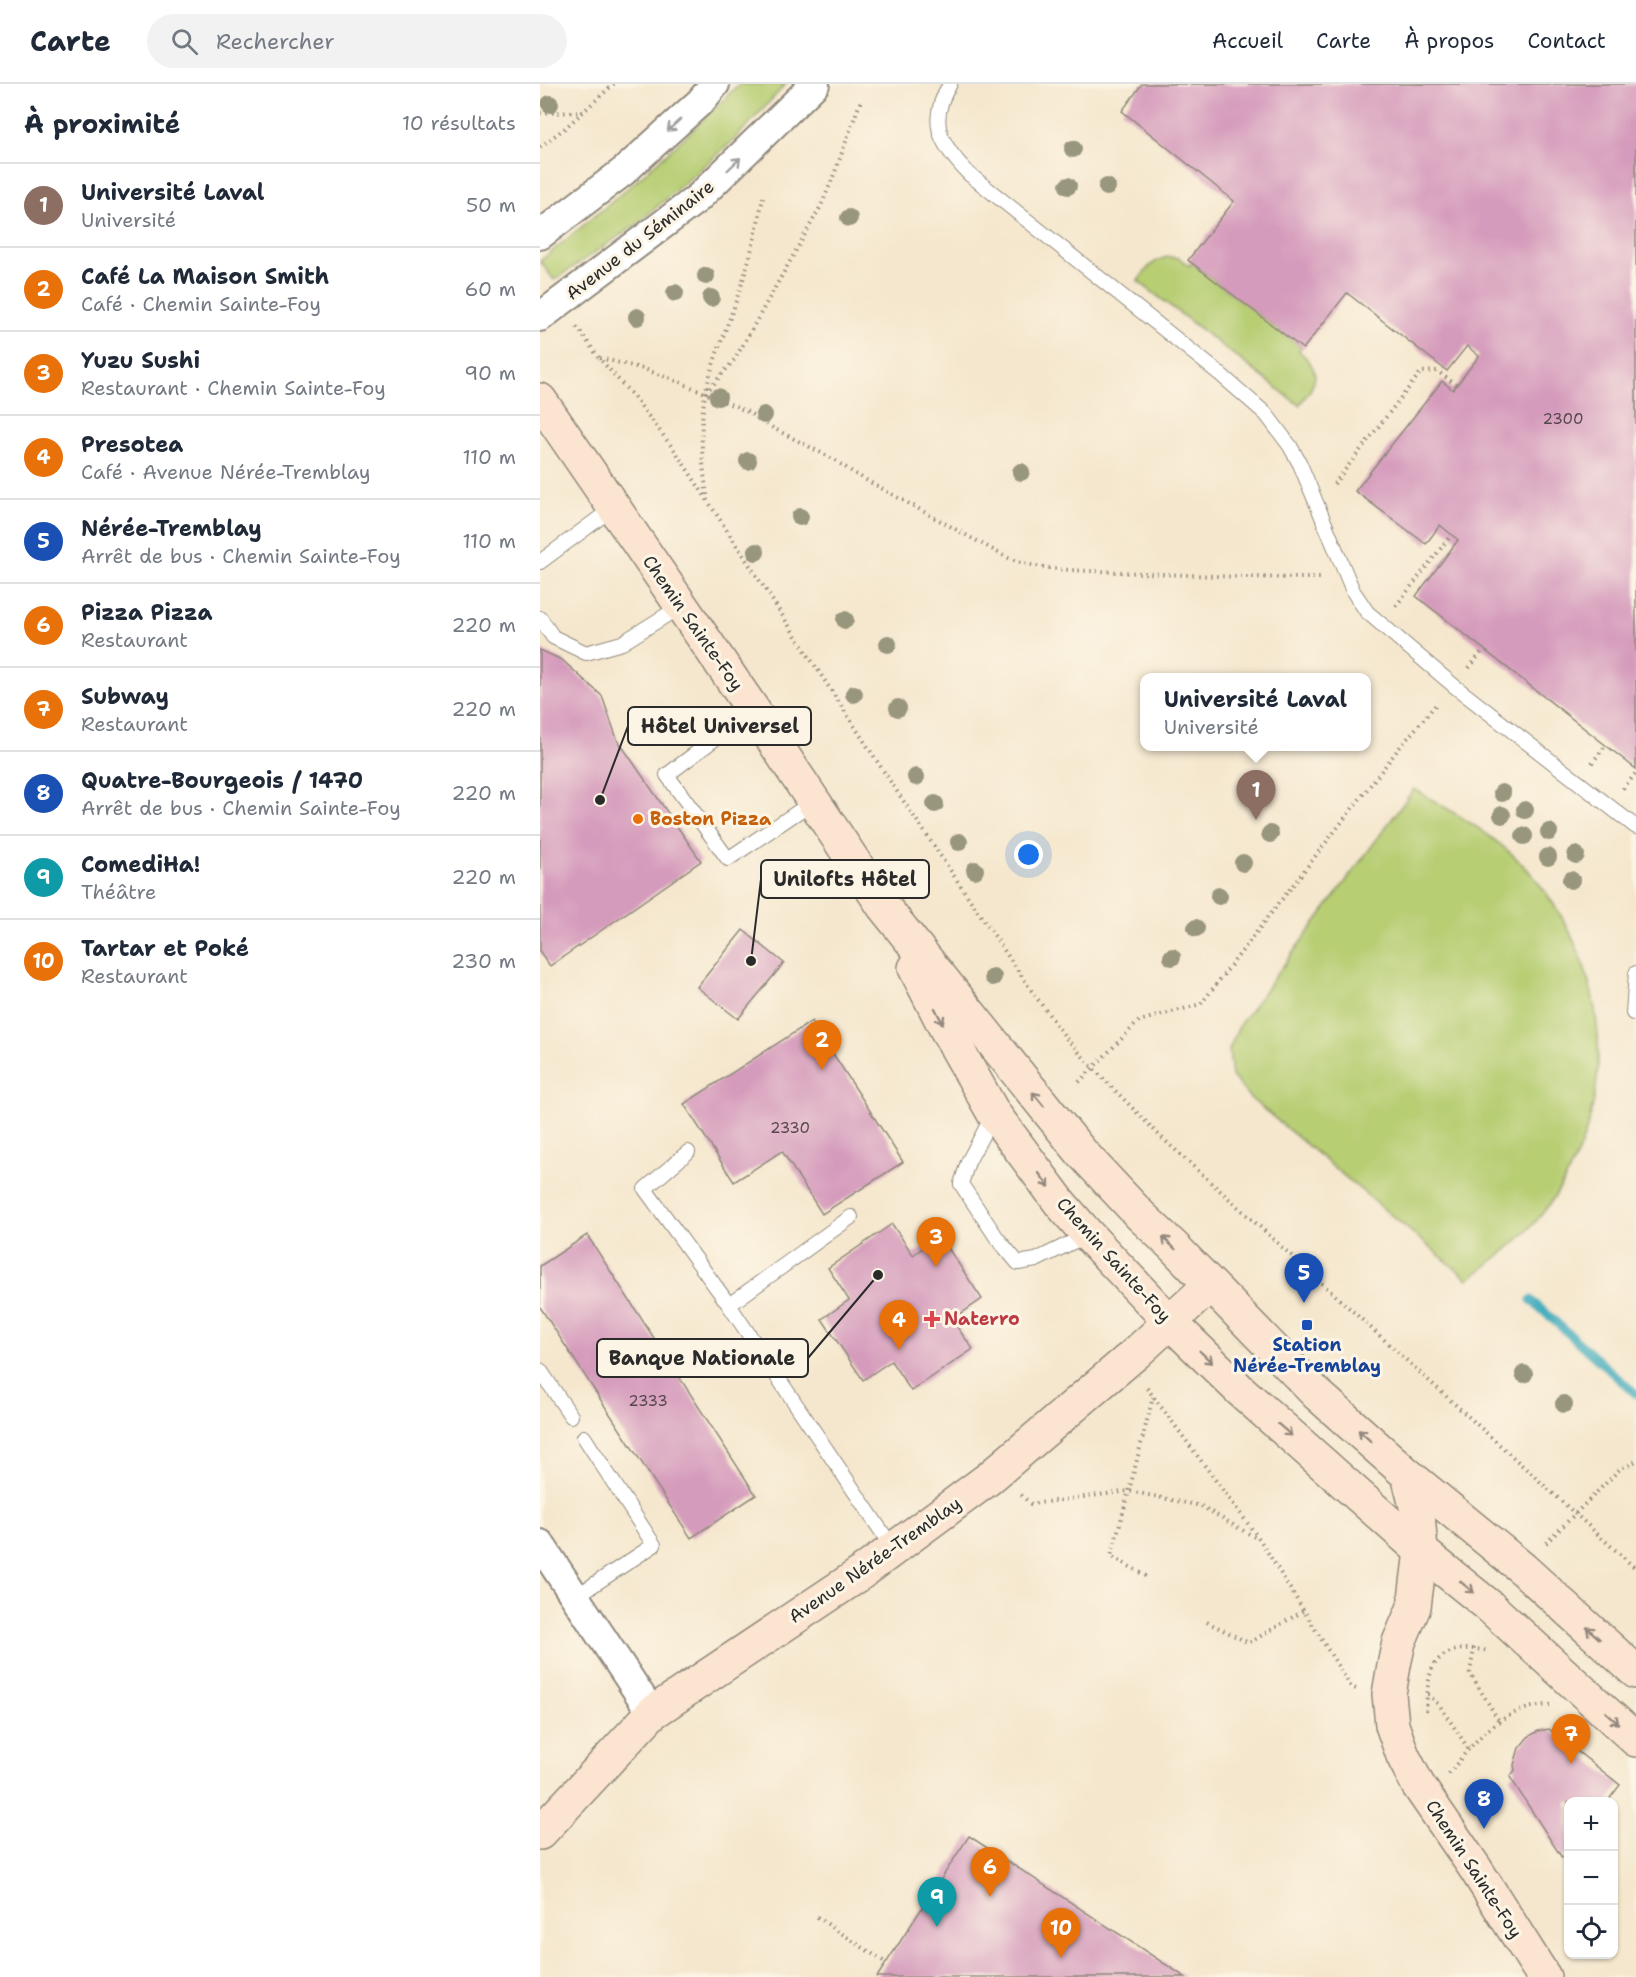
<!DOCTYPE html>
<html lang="fr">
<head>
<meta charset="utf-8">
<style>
	:root { --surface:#fff; --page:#f2f2f3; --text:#1f2937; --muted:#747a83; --line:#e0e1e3; --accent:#c8321e }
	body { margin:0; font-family:"Shantell Sans",sans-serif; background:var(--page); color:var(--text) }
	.controls { position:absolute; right:18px; bottom:18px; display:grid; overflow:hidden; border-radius:12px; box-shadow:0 2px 4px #0004 }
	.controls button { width:54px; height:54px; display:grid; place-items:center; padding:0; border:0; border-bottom:2px solid var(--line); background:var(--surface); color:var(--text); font:30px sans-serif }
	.you { position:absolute; left:489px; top:771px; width:21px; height:21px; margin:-15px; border:4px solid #fff; border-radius:50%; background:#1a73e8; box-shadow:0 0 0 9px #1a73e833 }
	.badge { display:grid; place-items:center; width:39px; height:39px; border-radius:50%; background:var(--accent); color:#fff; font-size:20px; font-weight:700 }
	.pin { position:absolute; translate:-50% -50px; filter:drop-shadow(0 2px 3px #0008) }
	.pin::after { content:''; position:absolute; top:32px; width:21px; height:18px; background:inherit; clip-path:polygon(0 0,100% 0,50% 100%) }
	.popup { position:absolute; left:600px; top:589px; width:231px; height:78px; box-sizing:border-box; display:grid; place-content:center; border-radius:12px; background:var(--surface); filter:drop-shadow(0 2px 4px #0005); font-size:20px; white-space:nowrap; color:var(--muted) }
	.popup b { font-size:22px; color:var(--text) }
	.popup::after { content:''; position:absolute; left:50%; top:100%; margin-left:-12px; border:12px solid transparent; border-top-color:var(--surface) }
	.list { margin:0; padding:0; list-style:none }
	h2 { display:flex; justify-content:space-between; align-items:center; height:78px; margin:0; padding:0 24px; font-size:26px }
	h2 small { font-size:20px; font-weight:400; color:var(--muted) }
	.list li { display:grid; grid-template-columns:39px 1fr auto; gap:18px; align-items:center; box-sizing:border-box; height:84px; padding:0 24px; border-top:2px solid var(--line) }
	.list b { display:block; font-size:22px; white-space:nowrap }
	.list p { margin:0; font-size:20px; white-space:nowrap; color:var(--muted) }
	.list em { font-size:20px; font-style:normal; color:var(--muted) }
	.icon { flex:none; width:33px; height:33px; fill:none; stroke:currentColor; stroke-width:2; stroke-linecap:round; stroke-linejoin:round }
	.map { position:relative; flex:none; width:1096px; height:1893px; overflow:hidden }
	header { display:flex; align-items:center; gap:36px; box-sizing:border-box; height:84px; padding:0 30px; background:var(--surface); border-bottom:2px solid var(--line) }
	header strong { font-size:28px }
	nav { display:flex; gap:33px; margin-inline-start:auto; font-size:21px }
	.search { width:420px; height:54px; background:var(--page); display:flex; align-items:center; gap:15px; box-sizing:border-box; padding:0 21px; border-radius:33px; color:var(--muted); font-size:22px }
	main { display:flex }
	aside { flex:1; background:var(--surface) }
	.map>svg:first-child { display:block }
	.green { fill:#b7ce73; stroke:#717c4f; stroke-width:1.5 }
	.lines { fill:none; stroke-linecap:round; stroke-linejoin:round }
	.stream { stroke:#3eabbc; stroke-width:9 }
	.building { fill:#d59bbc }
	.lane-casing { stroke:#90897c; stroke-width:16 }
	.street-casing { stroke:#90897c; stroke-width:32 }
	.secondary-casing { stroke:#90897c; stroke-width:36 }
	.path { stroke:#90897c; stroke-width:4; stroke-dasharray:1.5 4.5; stroke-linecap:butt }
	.lane { stroke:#fff; stroke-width:14 }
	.street { stroke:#fff; stroke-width:28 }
	.secondary { stroke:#fce5d0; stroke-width:33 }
	.tree { fill:#99967e }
	.oneway { stroke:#a0a0a0 }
	.oneway2 { stroke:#94887e }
	.food-dot { fill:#e8710a; stroke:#fcf5e5; stroke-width:2 }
	.health-dot { fill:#e0444e; stroke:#fcf5e5; stroke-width:2 }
	.transit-dot { fill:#1a4fb4; stroke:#fcf5e5; stroke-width:2 }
	.labels { text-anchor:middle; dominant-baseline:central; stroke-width:6; stroke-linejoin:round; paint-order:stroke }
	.number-label { font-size:15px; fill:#56474f }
	.street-label { font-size:18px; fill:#2b2b2b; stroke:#fcf5e5 }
	.food-label { font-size:18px; font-weight:bold; fill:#c56008; stroke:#fcf5e5; text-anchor:start }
	.health-label { font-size:18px; font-weight:bold; fill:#be3a42; stroke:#fcf5e5; text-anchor:start }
	.transit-label { font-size:18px; font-weight:bold; fill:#164399; stroke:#fcf5e5 }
	.leader { fill:none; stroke:#2b2b2b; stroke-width:2 }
	.callout-dot { fill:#2b2b2b; stroke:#fcf5e5; stroke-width:2 }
	.callout { fill:#fcf5e5; stroke:#2b2b2b; stroke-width:2 }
	.callout-label { font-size:20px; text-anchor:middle; font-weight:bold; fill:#2b2b2b }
</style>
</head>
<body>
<header>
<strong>Carte</strong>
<div class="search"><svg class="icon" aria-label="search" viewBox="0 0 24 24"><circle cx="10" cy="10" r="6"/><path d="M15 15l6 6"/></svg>Rechercher</div>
<nav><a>Accueil</a><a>Carte</a><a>À propos</a><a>Contact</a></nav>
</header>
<main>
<aside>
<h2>À proximité<small>10 résultats</small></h2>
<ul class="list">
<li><span class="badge" style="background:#8d6e63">1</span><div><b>Université Laval</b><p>Université</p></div><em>50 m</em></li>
<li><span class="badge" style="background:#e8710a">2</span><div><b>Café La Maison Smith</b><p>Café · Chemin Sainte-Foy</p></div><em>60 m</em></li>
<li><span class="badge" style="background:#e8710a">3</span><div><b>Yuzu Sushi</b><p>Restaurant · Chemin Sainte-Foy</p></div><em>90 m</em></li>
<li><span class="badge" style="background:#e8710a">4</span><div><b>Presotea</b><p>Café · Avenue Nérée-Tremblay</p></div><em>110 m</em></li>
<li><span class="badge" style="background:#1a4fb4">5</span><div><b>Nérée-Tremblay</b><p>Arrêt de bus · Chemin Sainte-Foy</p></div><em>110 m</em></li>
<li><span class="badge" style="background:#e8710a">6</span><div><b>Pizza Pizza</b><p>Restaurant</p></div><em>220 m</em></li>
<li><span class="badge" style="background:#e8710a">7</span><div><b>Subway</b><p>Restaurant</p></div><em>220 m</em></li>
<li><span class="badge" style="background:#1a4fb4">8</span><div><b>Quatre-Bourgeois / 1470</b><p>Arrêt de bus · Chemin Sainte-Foy</p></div><em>220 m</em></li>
<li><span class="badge" style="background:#0f9aa8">9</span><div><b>ComediHa!</b><p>Théâtre</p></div><em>220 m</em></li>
<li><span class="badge" style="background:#e8710a">10</span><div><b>Tartar et Poké</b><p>Restaurant</p></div><em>230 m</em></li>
</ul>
</aside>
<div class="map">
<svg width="1096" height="1893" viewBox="0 0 1096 1893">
	<rect width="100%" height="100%" fill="#fcf5e5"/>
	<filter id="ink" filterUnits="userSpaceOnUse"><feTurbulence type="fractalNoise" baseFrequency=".0167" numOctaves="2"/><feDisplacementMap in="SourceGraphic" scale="12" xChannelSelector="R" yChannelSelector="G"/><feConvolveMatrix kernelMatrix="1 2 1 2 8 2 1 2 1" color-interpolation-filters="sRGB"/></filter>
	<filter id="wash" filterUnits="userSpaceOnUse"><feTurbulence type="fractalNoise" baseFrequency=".008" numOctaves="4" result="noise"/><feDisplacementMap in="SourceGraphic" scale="24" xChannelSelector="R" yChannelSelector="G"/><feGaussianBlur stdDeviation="1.35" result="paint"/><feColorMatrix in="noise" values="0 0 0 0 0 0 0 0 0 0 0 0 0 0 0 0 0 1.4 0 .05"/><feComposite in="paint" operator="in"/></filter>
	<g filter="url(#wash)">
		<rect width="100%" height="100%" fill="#f5e7cd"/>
		<g class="green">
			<path d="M199,0H246L194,56L97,140L14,196L0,177C69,121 137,64 199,0Z"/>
			<path d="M629,173L639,174L649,182L652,179L761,263L759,267C783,288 777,299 759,321L598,197C607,184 614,175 629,173Z"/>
			<path d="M874,705C916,730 963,755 994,793C1072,888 1081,1016 1011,1118C989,1150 959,1173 928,1195L709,1013L692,992L689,966L700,940Z"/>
		</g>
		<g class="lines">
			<polyline class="stream" points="991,1216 1096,1310"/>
		</g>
		<g id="blocks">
			<g class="building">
				<polygon points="602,0 1096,0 1096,685 876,512 918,456 900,441 886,460 815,407 902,297 913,306 939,272 927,262 907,287 807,209 763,265 648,176 694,117 582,27"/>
				<polygon points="0,566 22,576 62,612 77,655 161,777 10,882 0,868"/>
				<polygon points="203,846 244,879 198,935 157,903"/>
				<polygon points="272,937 363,1078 282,1130 242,1067 194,1098 144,1020"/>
				<polygon points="352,1140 373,1171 400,1152 442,1215 412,1236 433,1265 371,1307 351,1277 323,1296 282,1235 309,1216 288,1184"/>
				<polygon points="47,1151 216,1411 151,1454 0,1223 0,1182"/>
				<polygon points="1009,1645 1080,1701 1067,1718 1028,1718 1028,1766 1022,1774 970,1693 975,1686 974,1681 979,1664 988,1653 998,1647"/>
				<polygon points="429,1752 645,1893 337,1893"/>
			</g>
		</g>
	</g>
	<g filter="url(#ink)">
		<use href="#blocks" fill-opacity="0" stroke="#90897c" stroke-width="1.5"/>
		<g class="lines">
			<defs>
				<g id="lane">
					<path d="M410,0C387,38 400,60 429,90L680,290L726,330L750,362L760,380L813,507L827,528L913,601L1096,743"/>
					<polyline points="0,478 73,424"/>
					<polyline points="0,534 13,553 46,569 82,559 141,522"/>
					<polyline points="213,626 127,691 188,775 274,717"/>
					<polyline points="1093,929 1096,889"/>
					<polyline points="453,1031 428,1078 421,1100 457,1154 478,1179 496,1176 547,1151"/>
					<polyline points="148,1068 105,1105 189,1221 354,1466"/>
					<polyline points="189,1221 311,1133"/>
					<polyline points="0,1286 31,1332"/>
					<polyline points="35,1513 114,1461 44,1353"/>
				</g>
				<g id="street">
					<polyline points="0,151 84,87 161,17 175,0"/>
					<polyline points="0,233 158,114 275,0"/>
					<polyline points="0,1460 112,1629"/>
				</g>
				<g id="secondary">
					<polyline points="0,316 213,626 344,823 541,1068 600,1131 634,1163 777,1310 868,1391 983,1485 1096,1588"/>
					<polyline points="375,884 406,945 454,1030 521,1120 548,1151 630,1238 701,1307 881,1467 948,1521 1096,1656"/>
					<polyline points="868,1391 878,1430 881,1467 874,1523 859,1558 854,1581 849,1610 852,1641 863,1672 878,1701 935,1784 1004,1893"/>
					<polyline points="0,1749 112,1629 317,1492 448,1395 596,1269 670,1201"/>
				</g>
			</defs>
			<use href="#lane" class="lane-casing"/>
			<use href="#street" class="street-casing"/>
			<use href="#secondary" class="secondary-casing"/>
			<g class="path">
				<polyline points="0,29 43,28"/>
				<polyline points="0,63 25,44 74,0"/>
				<polyline points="37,243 59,274 93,312 136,368 352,700 491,906 526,954 553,984 620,1052 1096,1485"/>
				<path d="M60,274L104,285L142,299L208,328L233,344L293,375L317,391L466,473C501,488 542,486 579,488C647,491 714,494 782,494"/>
				<polyline points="166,309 195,275 281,122 292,96 321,16"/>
				<polyline points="794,400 881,288 897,287 916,301"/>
				<path d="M167,411C162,379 159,344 165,311C172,277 187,244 198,211C209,179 217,147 223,113"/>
				<polyline points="856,522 912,450"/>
				<polyline points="929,584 944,565"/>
				<polyline points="1052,679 1066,661"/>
				<polyline points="1083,705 1096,689"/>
				<polyline points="539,998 599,937 661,920 856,668 898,618"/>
				<polyline points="607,1304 720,1456 811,1603 816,1605"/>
				<polyline points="481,1411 491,1420 589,1407 661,1422 716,1454"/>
				<polyline points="1006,1459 1080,1385 1096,1377"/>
				<polyline points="606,1492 571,1472 589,1407 613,1313"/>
				<polyline points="667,1538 709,1559 763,1527"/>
				<polyline points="934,1564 930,1589 959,1637"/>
				<polyline points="888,1610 900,1622 928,1664"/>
				<path d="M886,1627C887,1615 887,1600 891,1588C899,1564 927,1562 948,1567"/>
				<path d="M909,1690C934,1656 964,1622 1010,1621"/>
				<polyline points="277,1833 346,1879"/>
			</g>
			<use href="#lane" class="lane"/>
			<use href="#street" class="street"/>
			<use href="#secondary" class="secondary"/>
		</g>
		<g class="tree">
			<circle cx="10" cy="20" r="9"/>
			<circle cx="533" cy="65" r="9"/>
			<circle cx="528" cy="102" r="9"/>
			<circle cx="567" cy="103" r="9"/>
			<circle cx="309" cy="134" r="9"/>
			<circle cx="166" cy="192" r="9"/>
			<circle cx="135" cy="209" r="9"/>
			<circle cx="171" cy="214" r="9"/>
			<circle cx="97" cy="233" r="9"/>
			<circle cx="178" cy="313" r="9"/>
			<circle cx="224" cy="331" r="9"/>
			<circle cx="208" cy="377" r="9"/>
			<circle cx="481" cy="388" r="9"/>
			<circle cx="260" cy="433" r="9"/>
			<circle cx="216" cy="468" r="9"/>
			<circle cx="305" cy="536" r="9"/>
			<circle cx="348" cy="560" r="9"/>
			<circle cx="314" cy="610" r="9"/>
			<circle cx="358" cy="624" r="9"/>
			<circle cx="376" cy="693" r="9"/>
			<circle cx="962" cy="709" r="9"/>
			<circle cx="395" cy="720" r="9"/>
			<circle cx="985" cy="726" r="9"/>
			<circle cx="962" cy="731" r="9"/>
			<circle cx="1009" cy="748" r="9"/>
			<circle cx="730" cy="750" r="9"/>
			<circle cx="984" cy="752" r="9"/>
			<circle cx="419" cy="758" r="9"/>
			<circle cx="1036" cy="771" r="9"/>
			<circle cx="1008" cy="773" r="9"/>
			<circle cx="703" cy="779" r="9"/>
			<circle cx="435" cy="786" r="9"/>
			<circle cx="1031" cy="796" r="9"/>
			<circle cx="679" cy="812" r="9"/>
			<circle cx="656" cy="844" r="9"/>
			<circle cx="632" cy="873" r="9"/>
			<circle cx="453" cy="893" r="9"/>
			<circle cx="984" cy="1290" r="9"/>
			<circle cx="1024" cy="1320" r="9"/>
		</g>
		<defs><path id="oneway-shaft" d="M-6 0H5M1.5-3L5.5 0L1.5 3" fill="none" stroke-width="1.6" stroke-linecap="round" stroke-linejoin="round" transform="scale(1.5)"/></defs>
		<g class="oneway">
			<use href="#oneway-shaft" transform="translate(134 41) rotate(138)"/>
			<use href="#oneway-shaft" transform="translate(194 80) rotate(-44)"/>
		</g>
		<g class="oneway2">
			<use href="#oneway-shaft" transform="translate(399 932) rotate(63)"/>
			<use href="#oneway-shaft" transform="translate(498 1015) rotate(-129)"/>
			<use href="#oneway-shaft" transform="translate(504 1096) rotate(53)"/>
			<use href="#oneway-shaft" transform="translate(629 1159) rotate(-136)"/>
			<use href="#oneway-shaft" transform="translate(666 1273) rotate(44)"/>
			<use href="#oneway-shaft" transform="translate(745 1346) rotate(41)"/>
			<use href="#oneway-shaft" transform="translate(825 1352) rotate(-138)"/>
			<use href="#oneway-shaft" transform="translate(927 1503) rotate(39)"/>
			<use href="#oneway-shaft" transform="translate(1053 1549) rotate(-138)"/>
			<use href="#oneway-shaft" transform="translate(1072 1634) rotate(42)"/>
		</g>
	</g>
	<circle class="food-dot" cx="98" cy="735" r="6"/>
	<path class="health-dot" d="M389 1226h6v6h6v6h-6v6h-6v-6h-6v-6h6z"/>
	<rect class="transit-dot" x="761" y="1235" width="12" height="12" rx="3"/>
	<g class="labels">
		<g class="number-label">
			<text x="1023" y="335">2300</text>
			<text x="250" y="1044">2330</text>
			<text x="108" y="1317">2333</text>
		</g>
		<g class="street-label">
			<text transform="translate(100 156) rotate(-38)">Avenue du Séminaire</text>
			<text transform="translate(153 539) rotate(55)">Chemin Sainte-Foy</text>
			<text transform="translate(574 1176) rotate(48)">Chemin Sainte-Foy</text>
			<text transform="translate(335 1476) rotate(-35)">Avenue Nérée-Tremblay</text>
			<text transform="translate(934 1785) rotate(57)">Chemin Sainte-Foy</text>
		</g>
		<g class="food-label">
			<text x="110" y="735">Boston Pizza</text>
		</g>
		<g class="health-label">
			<text x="404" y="1235">Naterro</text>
		</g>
		<g class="transit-label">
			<text x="767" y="1261">Station<tspan x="767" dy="21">Nérée-Tremblay</tspan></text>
		</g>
	</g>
	<path class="leader" d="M60 716L88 642M211 877L221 795M338 1191L268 1274"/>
	<g class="callout-dot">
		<circle cx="60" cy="716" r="6"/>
		<circle cx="211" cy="877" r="6"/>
		<circle cx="338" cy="1191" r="6"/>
	</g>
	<g class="callout">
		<rect x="88" y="623" width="183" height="38" rx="6"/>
		<rect x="221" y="776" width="168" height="38" rx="6"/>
		<rect x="57" y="1255" width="211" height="38" rx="6"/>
	</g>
	<g class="callout-label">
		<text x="180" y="649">Hôtel Universel</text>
		<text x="305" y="802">Unilofts Hôtel</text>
		<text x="162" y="1281">Banque Nationale</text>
	</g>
</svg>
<div class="controls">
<button>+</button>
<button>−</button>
<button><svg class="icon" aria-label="locate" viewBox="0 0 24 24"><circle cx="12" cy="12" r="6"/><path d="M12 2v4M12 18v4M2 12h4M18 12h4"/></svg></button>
</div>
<div class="you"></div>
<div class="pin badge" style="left:716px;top:736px;background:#8d6e63">1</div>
<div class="popup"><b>Université Laval</b>Université</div>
<div class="pin badge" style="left:282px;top:986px;background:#e8710a">2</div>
<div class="pin badge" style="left:396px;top:1183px;background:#e8710a">3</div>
<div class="pin badge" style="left:359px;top:1266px;background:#e8710a">4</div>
<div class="pin badge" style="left:764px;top:1219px;background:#1a4fb4">5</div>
<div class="pin badge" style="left:450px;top:1813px;background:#e8710a">6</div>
<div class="pin badge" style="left:1031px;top:1680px;background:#e8710a">7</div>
<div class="pin badge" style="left:944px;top:1745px;background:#1a4fb4">8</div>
<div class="pin badge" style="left:397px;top:1843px;background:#0f9aa8">9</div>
<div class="pin badge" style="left:521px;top:1874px;background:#e8710a">10</div>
</div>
</main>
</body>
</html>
